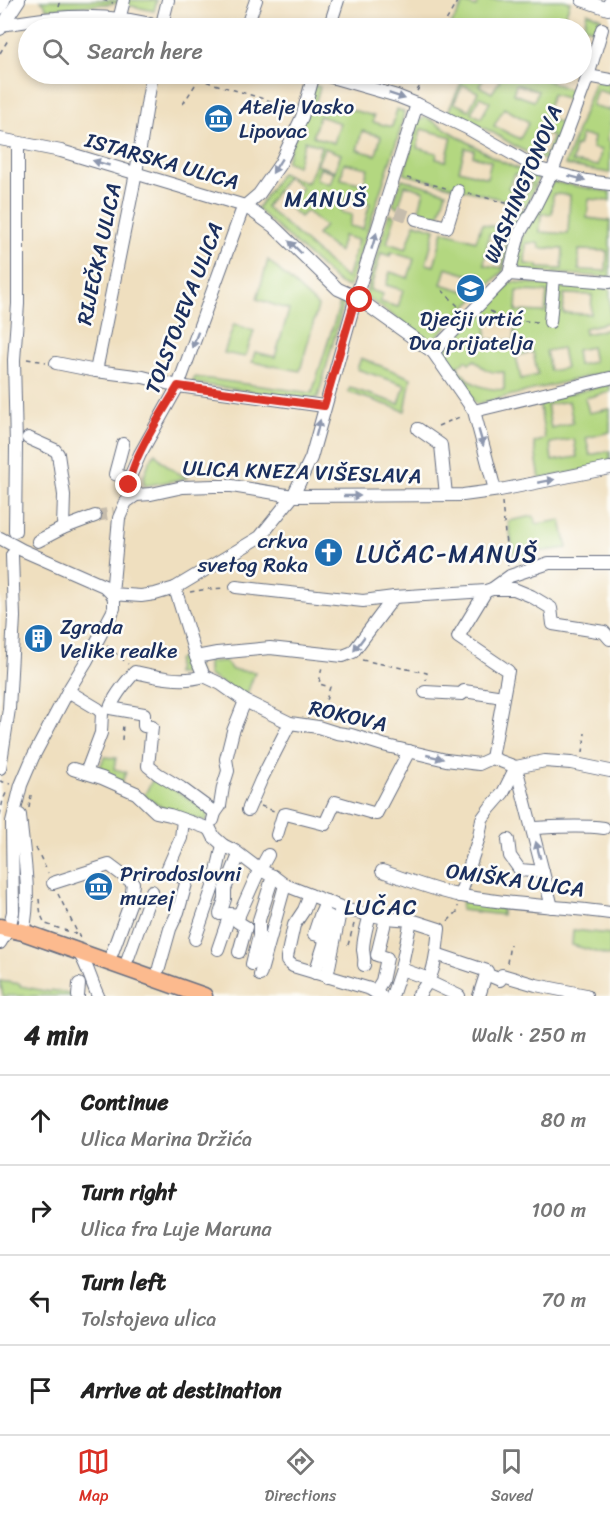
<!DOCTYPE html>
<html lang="en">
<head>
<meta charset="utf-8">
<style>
	:root { --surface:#fff; --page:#f2f2f2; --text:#222; --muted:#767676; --line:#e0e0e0; --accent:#d93025 }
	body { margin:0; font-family:Sriracha,sans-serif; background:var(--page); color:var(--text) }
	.stop { position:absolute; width:18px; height:18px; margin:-14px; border:4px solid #d93025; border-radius:50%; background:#fff }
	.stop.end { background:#d93025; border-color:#fff; box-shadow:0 2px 6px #0008 }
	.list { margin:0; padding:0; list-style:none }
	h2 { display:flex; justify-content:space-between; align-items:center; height:78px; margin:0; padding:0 24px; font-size:26px }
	h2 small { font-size:20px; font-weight:400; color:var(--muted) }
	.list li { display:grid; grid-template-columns:39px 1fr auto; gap:18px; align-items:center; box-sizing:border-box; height:90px; padding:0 24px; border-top:2px solid var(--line) }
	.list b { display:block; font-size:22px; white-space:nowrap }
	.list p { margin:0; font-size:20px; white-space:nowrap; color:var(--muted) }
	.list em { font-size:20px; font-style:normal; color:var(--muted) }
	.icon { flex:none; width:33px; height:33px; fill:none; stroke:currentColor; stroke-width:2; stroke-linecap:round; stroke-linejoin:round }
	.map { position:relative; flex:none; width:610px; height:996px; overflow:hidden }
	.search { position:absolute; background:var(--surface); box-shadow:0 3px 9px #0003; left:18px; right:18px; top:18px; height:66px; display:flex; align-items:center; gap:15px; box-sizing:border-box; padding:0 21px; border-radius:33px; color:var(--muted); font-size:22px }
	.sheet { height:438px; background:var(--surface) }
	nav { display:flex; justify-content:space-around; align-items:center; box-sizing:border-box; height:84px; border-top:2px solid var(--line); background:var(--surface); font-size:16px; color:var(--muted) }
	nav a { display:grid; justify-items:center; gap:3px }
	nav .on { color:var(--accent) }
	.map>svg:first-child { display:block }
	.green { fill:#b3d780; stroke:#67836f; stroke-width:1.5; fill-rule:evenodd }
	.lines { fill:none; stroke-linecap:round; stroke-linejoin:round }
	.minor-tunnel { stroke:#c5bcac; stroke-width:12; stroke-dasharray:12 6; stroke-linecap:butt }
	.minor-casing { stroke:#656d80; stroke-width:14 }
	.major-casing { stroke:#656d80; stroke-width:19 }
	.path { stroke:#656d80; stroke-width:1.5; stroke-dasharray:4.5 4.5; stroke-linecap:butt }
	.minor { stroke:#fff; stroke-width:12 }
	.major { stroke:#fcba8e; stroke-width:16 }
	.oneway { fill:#8d97ae }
	.route { stroke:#d93025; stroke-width:8 }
	.labels { text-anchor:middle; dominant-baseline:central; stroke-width:5; stroke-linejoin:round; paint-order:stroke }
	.poi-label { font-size:21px; fill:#1b2f5e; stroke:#fdfcf7; text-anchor:start }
	.street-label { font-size:21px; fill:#1b2f5e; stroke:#fdfcf7 }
	.neighbourhood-label { font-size:22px; letter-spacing:1.5px; fill:#1b2f5e; stroke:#fdfcf7 }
	.quarter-label { font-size:24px; letter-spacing:1.5px; fill:#1b2f5e; stroke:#fdfcf7 }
</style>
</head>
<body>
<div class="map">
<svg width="610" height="996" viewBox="0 0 610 996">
	<rect width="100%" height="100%" fill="#fdfcf7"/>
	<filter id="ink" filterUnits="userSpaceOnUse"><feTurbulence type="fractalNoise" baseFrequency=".0167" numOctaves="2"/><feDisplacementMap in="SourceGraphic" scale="12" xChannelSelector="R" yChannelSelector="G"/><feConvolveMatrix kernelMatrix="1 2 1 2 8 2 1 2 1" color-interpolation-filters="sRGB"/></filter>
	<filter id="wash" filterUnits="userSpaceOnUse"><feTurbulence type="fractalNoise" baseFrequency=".008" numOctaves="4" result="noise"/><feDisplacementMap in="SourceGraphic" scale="24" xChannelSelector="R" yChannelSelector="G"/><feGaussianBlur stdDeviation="1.35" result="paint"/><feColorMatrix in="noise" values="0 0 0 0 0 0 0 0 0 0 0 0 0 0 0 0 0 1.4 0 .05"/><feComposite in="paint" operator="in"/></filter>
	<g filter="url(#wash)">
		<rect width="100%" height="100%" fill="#efdfbf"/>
		<g class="green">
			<polygon points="41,0 157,0 154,11 118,3 46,9 45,4"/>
			<polygon points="479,0 564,0 570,2 561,28 449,28 464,3 476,7"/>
			<polygon points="587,12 601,18 596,31 584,26"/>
			<path d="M465,74H486L479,86L492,93L500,80L488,74H545L544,79L577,93L551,163L520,149L492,132L448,112ZM516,84L538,91L534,101L513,94ZM463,85L478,92L469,110L454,103ZM552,94L569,99L562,123L545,118ZM480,97L490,102L481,118L471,113ZM504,108L529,122L520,139L494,126ZM539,131L553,136L545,156L532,151Z"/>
			<path d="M595,81L610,83V94L597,90L592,105L609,111L610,108V127L607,141L610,142V173L565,165ZM581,135L594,137L592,148L601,150L598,166L572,162L575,146H578Z"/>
			<path d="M314,85L320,87L315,104L332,109L334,105L374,116L373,122L392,127L397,109L404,112L401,128L349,287L340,284L257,209L281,173L307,183L313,171L321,146L305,141L297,166L286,161ZM319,116L340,123L334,143L313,136ZM362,131L381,136L376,155L357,150ZM324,148L341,154L335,171L317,165ZM344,163L368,168L364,184L341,179ZM320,168L334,172L330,184L316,179ZM287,176L302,187L289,207L300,217L306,211L325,226L317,235L339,252L343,236L358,240L347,279L266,207ZM345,197L370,203L363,229L349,226L352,215L341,212Z"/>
			<path d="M426,117L496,159L538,178L527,206L404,174L418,121ZM421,129L452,137L446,161L436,159L437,153L417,148ZM465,148L474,150L473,156L491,161L487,178L459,170ZM515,174L532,183L525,196L508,188Z"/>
			<polygon points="402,179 446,192 437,221 418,214 424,191 405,185 398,208 393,205"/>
			<path d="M553,182L610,192V201L589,199L587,218L610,221V277L516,271L522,237ZM553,194L570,195L568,234L540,232L541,214H552ZM526,243H539L540,248L563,249L562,269L538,268V265L525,264ZM579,250L607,251L606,271L579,270Z"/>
			<path d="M510,206L526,210L514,231L503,271L431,342L365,296L389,214L395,216L387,243L406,249L415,223L435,229L426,264L434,266L443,231L476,241L482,224L504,229ZM489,234L507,237L502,268L484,265ZM391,252L414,259L408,278L390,272L386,285L403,290L398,307L380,302L383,294L370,290L381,253L390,256ZM446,268L479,278L474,294L441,284Z"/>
			<polygon points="268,260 318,306 300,371 252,362 255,352 275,357 289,310 257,299"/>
			<path d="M511,282L610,289V322L584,328L585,334L610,329V371L476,404L442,354L448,345ZM517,291L547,292L545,312L516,311ZM564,294L592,295L591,314L563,313ZM487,320L516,322L514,341L486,339ZM591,347L594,362L578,365L576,350ZM562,348L566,368L550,371L546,351ZM533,352L538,375L521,379L516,356ZM466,360L469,363L475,360C483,369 490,374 504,372V390C482,389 470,385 457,367Z"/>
			<polygon points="341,300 344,302 318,397 311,400 192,383 195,377 312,393"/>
			<polygon points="234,324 254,331 245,357 224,353"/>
			<polygon points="361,358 411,378 405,411 348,392 350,388 399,404 405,385 357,369"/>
			<path d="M610,384V392L585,398L589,413L610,409V432L586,438L590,455L610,451V465L540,479L534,443L545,439L539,401ZM569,401L573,423L551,428L547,405ZM574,439L577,457L552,461L550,443Z"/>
			<path d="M155,453C164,465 174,472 188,478L144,486C142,474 149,463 155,453Z"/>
			<polygon points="533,516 537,524 561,520 567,548 537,552 515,561 508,521"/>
			<polygon points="191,655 199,674 176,674 177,660"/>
			<polygon points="225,661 232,670 255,672 246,697 208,675 208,662"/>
			<polygon points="104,757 116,758 114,769 126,772 121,784 98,773"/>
			<polygon points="154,777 209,811 206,822 165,809 144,796"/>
			<polygon points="462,900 502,904 502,915 461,910"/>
			<polygon points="573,930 610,934 610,956 572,945"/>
			<polygon points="0,981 20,984 20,986 50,992 51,990 72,994 72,996 3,996"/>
		</g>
	</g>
	<g filter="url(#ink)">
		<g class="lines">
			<g class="minor-tunnel">
				<polyline points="396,212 416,219"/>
				<polyline points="95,516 114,513"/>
			</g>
			<defs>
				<g id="minor">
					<polyline points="582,0 608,9 610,2"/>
					<polyline points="0,8 4,0"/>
					<polyline points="119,20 124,0"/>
					<path d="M0,25C18,23 37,19 55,18C91,15 131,18 166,28"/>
					<polyline points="161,28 168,0"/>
					<polyline points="246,28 256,0"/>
					<polyline points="329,28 338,0"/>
					<polyline points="0,29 19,0"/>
					<polyline points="321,74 397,96 417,104 467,128 539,169 587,181 610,184"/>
					<polyline points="588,76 610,80"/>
					<polyline points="0,139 61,151 245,206 273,226 338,289 356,297 433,352 474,411 495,490"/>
					<polyline points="416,219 447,227 458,191"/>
					<polyline points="509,274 610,282"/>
					<polyline points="550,322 554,278"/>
					<polyline points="433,352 509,274 519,234 533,210 552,172 588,76 602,29"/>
					<polyline points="56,363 96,371 143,377 178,386 324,406"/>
					<polyline points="96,371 136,173 152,74"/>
					<polyline points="474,411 610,378"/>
					<polyline points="418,429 441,445 446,495"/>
					<polyline points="28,438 55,450 58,454 64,495 63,528"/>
					<polyline points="123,444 115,474 129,479"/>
					<polyline points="136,495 131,490 129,485 129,479 140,454 178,386 241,213 245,206 259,194 280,164 302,117 314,74"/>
					<polyline points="15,531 16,446 14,360 18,304 18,143"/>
					<polyline points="0,538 22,550 104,586 112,594 114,599 114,608 112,613 87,660 68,691 33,757 21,785 12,822 13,912 9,928 0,943"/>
					<polyline points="38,541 63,528 95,516"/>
					<polyline points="236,587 363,601 394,597 486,591 492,589 510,576 549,563 610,563"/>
					<polyline points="175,588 196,657 204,676 221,684 245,701 290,723 318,727 337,733 351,735 383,745 446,760 479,764 492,758"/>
					<polyline points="492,589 514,589 531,596 551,608 553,624 604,632 610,639"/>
					<polyline points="486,591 458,637 508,671 492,758"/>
					<polyline points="112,594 141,596 155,594 175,588 260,537 293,496 311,458 356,297 417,104"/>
					<polyline points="112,594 119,518 126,502 136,495 151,494 183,487 214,486 232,486 293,496 463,495 500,490 610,468"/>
					<polyline points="196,657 217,653 270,648 343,656 353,652 394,597"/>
					<path d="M204,676C182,683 157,677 135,672C125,683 115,695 110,708L144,714V726L152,727L148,766L158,774L181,788L215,813"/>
					<polyline points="68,691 98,709 102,713 101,733 86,773"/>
					<polyline points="425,692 462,694 464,691 503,697"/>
					<polyline points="492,758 516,767 545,761 571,763 610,771"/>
					<polyline points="516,767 552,907"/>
					<polyline points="0,768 9,709 14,617 12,555"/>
					<path d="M73,769L102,778L136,793L156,812L170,815L210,829L214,837L223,845L235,851L260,870L273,876L285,885L351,911L386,918L411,920L439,929C437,944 436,966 429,979C426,985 422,990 418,996"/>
					<polyline points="248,810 261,780 290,723"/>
					<path d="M20,815C23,852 32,894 23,932"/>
					<polyline points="213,820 215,813 220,806 223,787 228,771 226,759 233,731 245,701"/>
					<path d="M532,828C556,827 580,825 604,828"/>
					<polyline points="277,835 283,815 286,814 325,824 335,802 376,814 409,751"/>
					<polyline points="508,840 510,856 520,870 543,872"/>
					<path d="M382,871C408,880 435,891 462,896C511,905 561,906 610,913"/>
					<polyline points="53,883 109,865 133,883 131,901 112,953"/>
					<polyline points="310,895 304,910 294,925 287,957 287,961 293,966 370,989 381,996"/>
					<polyline points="460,896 479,837 482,819 490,808 503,793 516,767"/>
					<polyline points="321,913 314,934 325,937"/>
					<polyline points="220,914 225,899 225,889 239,855"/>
					<polyline points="239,915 238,922 246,927 239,952"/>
					<polyline points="195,939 214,884 223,845"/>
					<polyline points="218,949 230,914 239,915 257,875 268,855"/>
					<path d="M78,952C87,962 91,982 98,996"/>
					<polyline points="436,954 487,971 479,996"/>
					<polyline points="128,958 152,891"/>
					<polyline points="252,964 259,936 259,920 273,876"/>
					<path d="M364,965C365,959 364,956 363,950C363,938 367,926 370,914"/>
					<polyline points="159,968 170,929 178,912 187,880 167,870 181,838 183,820"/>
					<polyline points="401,969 429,979"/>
					<polyline points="315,973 324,945 329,916 321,913 326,901"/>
					<polyline points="486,974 500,980 502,975 536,985 586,995"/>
					<polyline points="260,975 285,885"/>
					<polyline points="327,977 341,907"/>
					<polyline points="427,981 459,996"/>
					<polyline points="375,992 382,981 387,958 377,955 386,918"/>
					<polyline points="78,996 79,984"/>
					<polyline points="392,996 401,969 411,920"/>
				</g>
				<polyline id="major" points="0,927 23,932 204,996"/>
			</defs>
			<use href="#minor" class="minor-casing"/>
			<use href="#major" class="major-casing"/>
			<g class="path">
				<polyline points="103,0 113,3"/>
				<polyline points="59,7 61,0"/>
				<polyline points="442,28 458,0"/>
				<polyline points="0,53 8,40"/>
				<polyline points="198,79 277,103"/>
				<polyline points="417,91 427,74"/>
				<polyline points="183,104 202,74"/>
				<polyline points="407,178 446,188"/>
				<polyline points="468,193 521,207"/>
				<polyline points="442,290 461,309"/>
				<polyline points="490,311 504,319 537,322"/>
				<polyline points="27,359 46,362"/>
				<polyline points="438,426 462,416"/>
				<polyline points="502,502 508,566"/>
				<polyline points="190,592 207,589 224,588"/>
				<polyline points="107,646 128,664"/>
				<polyline points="362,660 427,673 426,680"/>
				<polyline points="321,717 330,687 319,684 322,666"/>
				<polyline points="122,740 123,723"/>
				<polyline points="583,753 585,733"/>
				<polyline points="0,781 10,784"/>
				<polyline points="261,806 274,811"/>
				<polyline points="29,808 31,795"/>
				<polyline points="0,815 3,800 7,791"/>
				<polyline points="36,848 48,873"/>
				<polyline points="58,894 80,938"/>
				<path d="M39,899C40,908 40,917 46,924L76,934"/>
				<polyline points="448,921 458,911 458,906"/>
				<polyline points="348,945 354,924"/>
				<polyline points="507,963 510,944"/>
			</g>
			<use href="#minor" class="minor"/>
			<use href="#major" class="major"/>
		</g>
		<defs><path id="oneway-solid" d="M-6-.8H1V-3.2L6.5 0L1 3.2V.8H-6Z" transform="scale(1.5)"/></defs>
		<g class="oneway">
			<use href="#oneway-solid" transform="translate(397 96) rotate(19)"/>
			<use href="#oneway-solid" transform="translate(101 163) rotate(-164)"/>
			<use href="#oneway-solid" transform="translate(277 166) rotate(122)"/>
			<use href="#oneway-solid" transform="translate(577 178) rotate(15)"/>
			<use href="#oneway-solid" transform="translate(374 241) rotate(-73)"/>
			<use href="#oneway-solid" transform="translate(295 247) rotate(-136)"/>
			<use href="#oneway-solid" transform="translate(195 340) rotate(111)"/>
			<use href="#oneway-solid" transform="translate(318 428) rotate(-75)"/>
			<use href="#oneway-solid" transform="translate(481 438) rotate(74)"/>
			<use href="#oneway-solid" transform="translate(546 481) rotate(-11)"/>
			<use href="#oneway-solid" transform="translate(352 496)"/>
			<use href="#oneway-solid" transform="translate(359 644) rotate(127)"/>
			<use href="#oneway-solid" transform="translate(435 757) rotate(13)"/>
			<use href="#oneway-solid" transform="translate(538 850) rotate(-105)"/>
		</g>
	</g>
	<g class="lines" filter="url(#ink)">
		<path class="route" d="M129,485C131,459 164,410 178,386L324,406L356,297L360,300"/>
	</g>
	<defs>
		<symbol id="museum-disc" viewBox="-11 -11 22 22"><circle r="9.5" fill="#1f6fb2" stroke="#fdfcf7"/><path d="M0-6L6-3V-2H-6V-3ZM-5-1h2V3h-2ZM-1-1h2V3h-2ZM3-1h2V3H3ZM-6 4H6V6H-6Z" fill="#fff"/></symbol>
		<symbol id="school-disc" viewBox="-11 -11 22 22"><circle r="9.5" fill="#1f6fb2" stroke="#fdfcf7"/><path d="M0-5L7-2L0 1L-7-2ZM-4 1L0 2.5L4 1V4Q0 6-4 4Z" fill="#fff"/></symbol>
		<symbol id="church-disc" viewBox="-11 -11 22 22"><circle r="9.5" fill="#1f6fb2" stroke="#fdfcf7"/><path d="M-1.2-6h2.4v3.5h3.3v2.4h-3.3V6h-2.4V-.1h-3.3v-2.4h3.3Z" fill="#fff"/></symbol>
		<symbol id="building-disc" viewBox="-11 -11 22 22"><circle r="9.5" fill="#1f6fb2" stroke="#fdfcf7"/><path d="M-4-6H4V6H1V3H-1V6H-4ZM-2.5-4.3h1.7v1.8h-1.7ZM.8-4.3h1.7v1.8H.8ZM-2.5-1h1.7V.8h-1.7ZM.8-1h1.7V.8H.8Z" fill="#fff"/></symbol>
	</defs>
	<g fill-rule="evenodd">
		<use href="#museum-disc" x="202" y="102" width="33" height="33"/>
		<use href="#school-disc" x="454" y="272" width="33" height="33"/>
		<use href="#church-disc" x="312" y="536" width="33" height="33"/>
		<use href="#building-disc" x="22" y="622" width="33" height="33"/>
		<use href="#museum-disc" x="82" y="870" width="33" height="33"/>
	</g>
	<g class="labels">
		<g class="poi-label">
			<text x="239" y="107">Atelje Vasko<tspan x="239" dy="24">Lipovac</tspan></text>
			<text x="471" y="319" text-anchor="middle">Dječji vrtić<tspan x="471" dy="24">Dva prijatelja</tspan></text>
			<text x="308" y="541" text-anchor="end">crkva<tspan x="308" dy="24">svetog Roka</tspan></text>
			<text x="60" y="627">Zgrada<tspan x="60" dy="24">Velike realke</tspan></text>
			<text x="120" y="874">Prirodoslovni<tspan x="120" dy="24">muzej</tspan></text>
		</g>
		<g class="street-label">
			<text transform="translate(162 161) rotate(16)">ISTARSKA ULICA</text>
			<text transform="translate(523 184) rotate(-67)">WASHINGTONOVA</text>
			<text transform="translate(99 254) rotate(-78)">RIJEČKA ULICA</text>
			<text transform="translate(184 308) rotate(-69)">TOLSTOJEVA ULICA</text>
			<text transform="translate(302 472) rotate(2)">ULICA KNEZA VIŠESLAVA</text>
			<text transform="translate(348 716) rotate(13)">ROKOVA</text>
			<text transform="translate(515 880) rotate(8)">OMIŠKA ULICA</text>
		</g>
		<g class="neighbourhood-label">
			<text x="326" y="199">MANUŠ</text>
			<text x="381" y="907">LUČAC</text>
		</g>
		<g class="quarter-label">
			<text x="447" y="554">LUČAC-MANUŠ</text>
		</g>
	</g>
</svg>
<div class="stop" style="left:360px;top:300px"></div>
<div class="stop end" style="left:129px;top:485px"></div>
<div class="search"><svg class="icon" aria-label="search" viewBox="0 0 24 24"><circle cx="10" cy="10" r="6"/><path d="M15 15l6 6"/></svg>Search here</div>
</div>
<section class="sheet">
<h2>4 min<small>Walk · 250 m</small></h2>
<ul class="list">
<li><svg class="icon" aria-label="ahead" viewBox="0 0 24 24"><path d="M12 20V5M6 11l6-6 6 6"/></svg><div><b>Continue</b><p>Ulica Marina Držića</p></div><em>80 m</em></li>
<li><svg class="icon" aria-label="right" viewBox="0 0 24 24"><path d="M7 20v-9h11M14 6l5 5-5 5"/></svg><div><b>Turn right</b><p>Ulica fra Luje Maruna</p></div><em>100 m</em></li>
<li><svg class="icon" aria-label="left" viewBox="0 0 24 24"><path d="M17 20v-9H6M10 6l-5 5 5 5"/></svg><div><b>Turn left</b><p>Tolstojeva ulica</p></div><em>70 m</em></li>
<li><svg class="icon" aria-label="arrive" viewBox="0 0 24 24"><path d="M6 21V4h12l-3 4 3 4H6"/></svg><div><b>Arrive at destination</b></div></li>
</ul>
</section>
<nav>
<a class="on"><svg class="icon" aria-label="map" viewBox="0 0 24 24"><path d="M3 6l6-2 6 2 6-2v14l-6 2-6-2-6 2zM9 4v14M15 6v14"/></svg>Map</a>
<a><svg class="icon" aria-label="directions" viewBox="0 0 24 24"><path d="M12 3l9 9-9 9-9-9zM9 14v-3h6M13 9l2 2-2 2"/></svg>Directions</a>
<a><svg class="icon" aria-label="saved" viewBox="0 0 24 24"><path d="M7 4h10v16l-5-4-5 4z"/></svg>Saved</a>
</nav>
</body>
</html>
